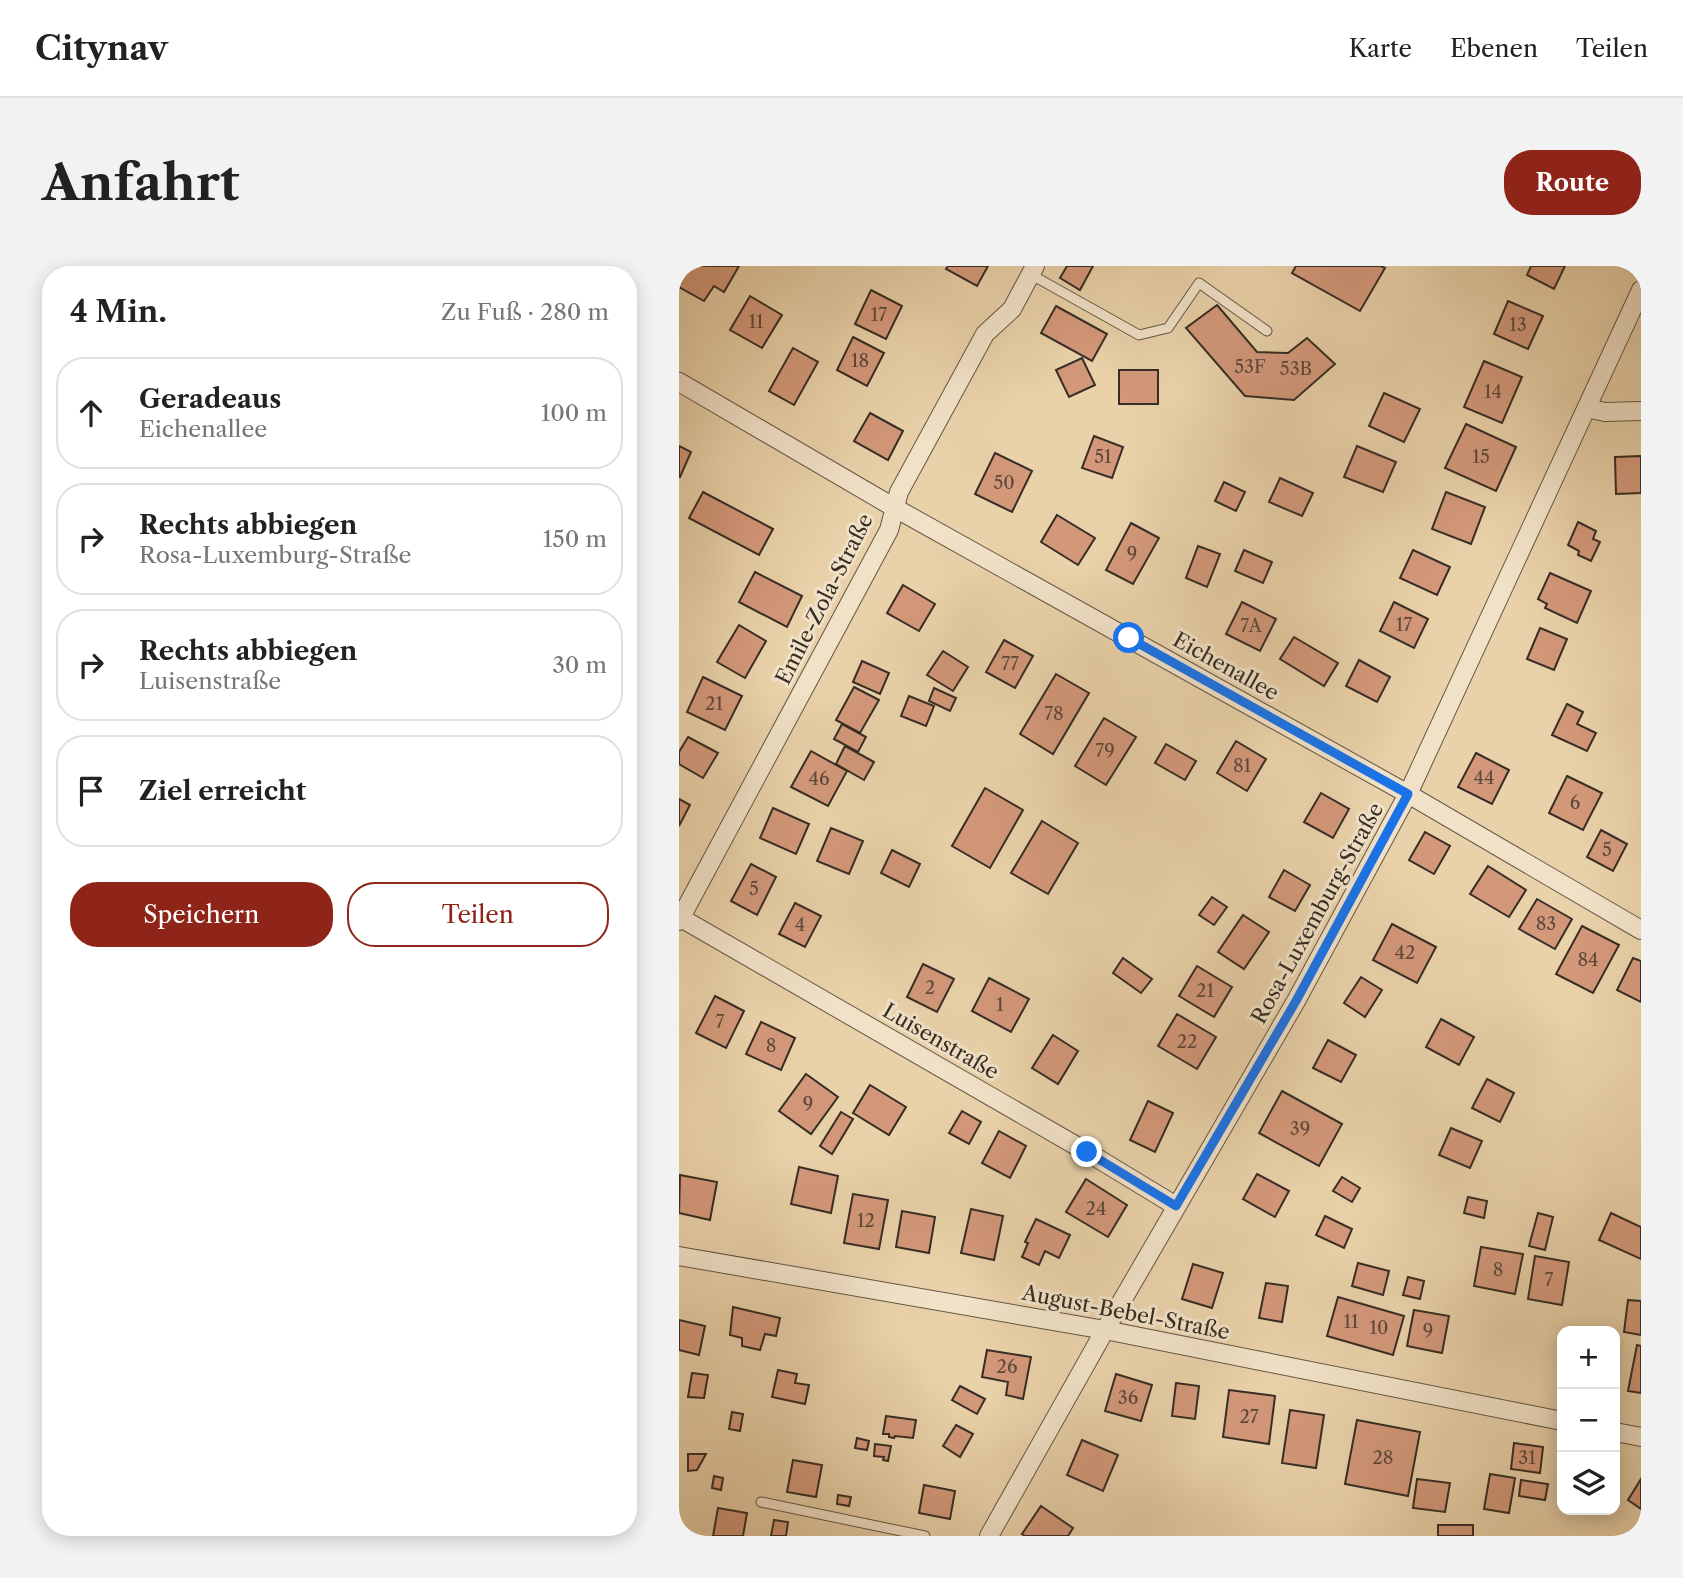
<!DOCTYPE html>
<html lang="de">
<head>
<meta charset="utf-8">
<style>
	:root { --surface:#fff; --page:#f2f2f2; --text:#222; --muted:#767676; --line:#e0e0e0; --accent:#8f2418 }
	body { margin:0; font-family:"Libre Caslon Text",serif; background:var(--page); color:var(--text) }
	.controls { position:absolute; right:21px; bottom:21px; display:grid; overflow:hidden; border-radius:14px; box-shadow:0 4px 18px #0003 }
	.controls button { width:63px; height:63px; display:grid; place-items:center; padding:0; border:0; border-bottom:2px solid var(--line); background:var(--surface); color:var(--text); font:35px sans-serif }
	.stop { position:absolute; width:21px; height:21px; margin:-16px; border:5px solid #1a73e8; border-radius:50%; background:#fff }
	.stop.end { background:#1a73e8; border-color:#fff; box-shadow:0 2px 7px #0008 }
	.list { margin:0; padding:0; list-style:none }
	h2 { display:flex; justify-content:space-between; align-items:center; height:91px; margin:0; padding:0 28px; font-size:30px }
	h2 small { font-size:23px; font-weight:400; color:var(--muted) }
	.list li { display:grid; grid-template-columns:46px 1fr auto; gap:21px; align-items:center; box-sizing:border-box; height:112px; margin:0 14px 14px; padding:0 14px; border:2px solid var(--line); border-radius:28px }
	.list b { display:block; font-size:26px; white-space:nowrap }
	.list p { margin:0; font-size:23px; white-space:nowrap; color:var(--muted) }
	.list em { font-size:23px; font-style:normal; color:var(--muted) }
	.actions { display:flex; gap:14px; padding:21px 28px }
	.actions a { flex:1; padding:16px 0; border:2px solid var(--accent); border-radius:28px; text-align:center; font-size:24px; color:var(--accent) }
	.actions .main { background:var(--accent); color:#fff }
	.icon { flex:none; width:38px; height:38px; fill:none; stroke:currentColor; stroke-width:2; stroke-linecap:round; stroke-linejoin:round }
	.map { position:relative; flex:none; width:962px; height:1270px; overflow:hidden; border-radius:28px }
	header { display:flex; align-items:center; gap:42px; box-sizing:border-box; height:98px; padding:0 35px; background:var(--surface); border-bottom:2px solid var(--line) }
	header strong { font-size:33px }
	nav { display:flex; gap:38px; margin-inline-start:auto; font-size:24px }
	.intro { display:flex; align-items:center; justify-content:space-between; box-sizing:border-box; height:168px; padding:0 42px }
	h1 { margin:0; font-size:49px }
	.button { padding:18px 32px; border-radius:28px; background:var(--accent); color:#fff; font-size:24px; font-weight:700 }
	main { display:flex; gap:42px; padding:0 42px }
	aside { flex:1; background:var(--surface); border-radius:28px; box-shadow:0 4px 18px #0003 }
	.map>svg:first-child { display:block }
	.building { fill:#d3987a; stroke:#362d24; stroke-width:2 }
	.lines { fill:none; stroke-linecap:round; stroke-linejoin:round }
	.service-casing { stroke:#635645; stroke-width:11 }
	.minor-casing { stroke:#635645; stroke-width:20 }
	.service { stroke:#f1e1c7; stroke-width:9 }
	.minor { stroke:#f1e1c7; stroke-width:18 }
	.route { stroke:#1a73e8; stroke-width:9 }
	.labels { text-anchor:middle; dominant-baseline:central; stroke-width:6; stroke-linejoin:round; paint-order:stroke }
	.number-label { font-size:18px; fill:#5d483a }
	.street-label { font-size:21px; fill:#362d24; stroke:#f1e1c7 }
</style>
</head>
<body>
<header>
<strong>Citynav</strong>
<nav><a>Karte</a><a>Ebenen</a><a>Teilen</a></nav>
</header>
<div class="intro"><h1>Anfahrt</h1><a class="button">Route</a></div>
<main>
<aside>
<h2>4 Min.<small>Zu Fuß · 280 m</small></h2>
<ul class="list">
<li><svg class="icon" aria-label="ahead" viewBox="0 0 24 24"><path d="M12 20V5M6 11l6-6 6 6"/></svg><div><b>Geradeaus</b><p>Eichenallee</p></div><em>100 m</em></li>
<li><svg class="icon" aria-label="right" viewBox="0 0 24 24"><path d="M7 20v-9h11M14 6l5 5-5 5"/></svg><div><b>Rechts abbiegen</b><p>Rosa-Luxemburg-Straße</p></div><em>150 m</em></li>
<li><svg class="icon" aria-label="right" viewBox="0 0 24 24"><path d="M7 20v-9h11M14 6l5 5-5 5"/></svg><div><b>Rechts abbiegen</b><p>Luisenstraße</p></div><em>30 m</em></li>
<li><svg class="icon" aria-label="arrive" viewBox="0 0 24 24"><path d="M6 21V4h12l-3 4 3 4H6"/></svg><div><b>Ziel erreicht</b></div></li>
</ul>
<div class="actions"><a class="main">Speichern</a><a>Teilen</a></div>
</aside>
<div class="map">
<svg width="962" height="1270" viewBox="0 0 962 1270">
	<rect width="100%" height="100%" fill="#e9d1a9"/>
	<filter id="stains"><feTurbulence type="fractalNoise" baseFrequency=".00286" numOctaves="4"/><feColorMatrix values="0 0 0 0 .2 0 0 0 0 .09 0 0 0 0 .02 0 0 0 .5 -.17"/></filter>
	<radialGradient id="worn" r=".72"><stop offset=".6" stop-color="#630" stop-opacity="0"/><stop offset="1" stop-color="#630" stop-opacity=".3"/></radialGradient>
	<g class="building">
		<polygon points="0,0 60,0 45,26 35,20 25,35 0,21"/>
		<polygon points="269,0 309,0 298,20 267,3"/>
		<polygon points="388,0 414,0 401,24 381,12"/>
		<polygon points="617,0 702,0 706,2 681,45 613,7"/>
		<polygon points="852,0 886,0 875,23 848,9"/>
		<polygon points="192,24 223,40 207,73 176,58"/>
		<polygon points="71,30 103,49 83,82 51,64"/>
		<polygon points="829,35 864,50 849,83 815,68"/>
		<polygon points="538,39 578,86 609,87 628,72 656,98 615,134 566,130 507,62"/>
		<polygon points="377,40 428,68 413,95 362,67"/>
		<polygon points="174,71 205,87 188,120 158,104"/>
		<polygon points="114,82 139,96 115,139 90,125"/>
		<polygon points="403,92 416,119 390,131 377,104"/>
		<polygon points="805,95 843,111 823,157 785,141"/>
		<rect x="440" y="104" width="39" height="34"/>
		<polygon points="705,127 741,143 725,176 690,160"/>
		<polygon points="191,147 224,165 209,194 175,175"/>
		<polygon points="787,158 837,181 817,225 766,202"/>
		<polygon points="415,170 444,181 433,212 403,202"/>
		<polygon points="0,180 12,186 1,211 0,211"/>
		<polygon points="678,180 717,196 704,226 665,211"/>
		<polygon points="316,187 353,205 333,246 296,228"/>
		<polygon points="962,190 962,227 937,228 936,191"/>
		<polygon points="601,212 634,227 623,250 590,236"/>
		<polygon points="545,216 566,226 557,245 536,235"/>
		<polygon points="24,226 94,263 80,289 10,252"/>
		<polygon points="767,226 806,241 792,278 753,263"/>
		<polygon points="378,249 416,272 399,299 362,276"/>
		<polygon points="899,256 917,265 914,273 921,276 912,295 899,289 900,285 889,279"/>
		<polygon points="452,257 480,272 454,318 427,304"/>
		<polygon points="519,280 541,288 528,321 507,312"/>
		<polygon points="565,284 593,296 584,317 556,305"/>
		<polygon points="734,284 771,301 758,329 721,312"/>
		<polygon points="76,306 123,330 108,361 60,336"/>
		<polygon points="871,307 912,325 898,357 866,342 868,338 859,333"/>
		<polygon points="224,319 256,338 240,365 208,347"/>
		<polygon points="563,336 597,353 581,385 547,368"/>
		<polygon points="715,336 749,353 735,382 701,365"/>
		<polygon points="60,359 87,375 66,412 38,396"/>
		<polygon points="861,362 888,373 875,404 848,393"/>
		<polygon points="615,371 659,397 645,420 601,393"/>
		<polygon points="325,374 354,390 336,422 307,406"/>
		<polygon points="264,385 289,401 274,425 248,409"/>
		<polygon points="680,394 711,411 698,436 667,420"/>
		<polygon points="183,395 210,407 201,428 174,416"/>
		<polygon points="377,408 410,427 374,488 341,468"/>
		<polygon points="24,411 63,430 46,464 8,446"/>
		<polygon points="175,421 200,434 181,467 157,454"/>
		<polygon points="255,422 277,432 271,445 250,435"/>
		<polygon points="230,430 255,440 247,460 222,450"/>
		<polygon points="888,438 904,446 898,458 917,467 908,485 873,469"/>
		<polygon points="425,452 457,471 427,519 396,500"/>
		<polygon points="163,458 187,471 179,486 155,473"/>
		<polygon points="9,471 39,487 24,512 0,498 0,486"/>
		<polygon points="557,475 587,493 568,525 538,507"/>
		<polygon points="487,478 517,495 506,514 476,497"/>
		<polygon points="166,480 195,496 185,514 157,498"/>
		<polygon points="132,485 168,505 149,540 112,521"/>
		<polygon points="797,487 830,504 813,538 779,521"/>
		<polygon points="888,510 923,527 904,564 870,547"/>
		<polygon points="306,522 344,544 311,602 273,580"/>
		<polygon points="642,527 670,543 654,572 625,556"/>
		<polygon points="0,533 11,539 0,560"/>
		<polygon points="94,542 130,558 117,588 81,572"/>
		<polygon points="363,555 399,577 369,628 332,607"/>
		<polygon points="152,562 184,575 170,608 138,595"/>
		<polygon points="922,564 948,578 934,605 908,591"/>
		<polygon points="746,566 771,580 755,608 730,594"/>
		<polygon points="213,584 241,598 230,621 202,607"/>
		<polygon points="72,598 97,611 78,649 52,635"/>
		<polygon points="809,600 847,624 830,651 791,628"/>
		<polygon points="605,604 631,619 616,645 590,631"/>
		<polygon points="533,631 548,641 535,659 520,649"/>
		<polygon points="858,633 893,653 876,683 840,663"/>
		<polygon points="116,637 142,650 126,681 100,668"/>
		<polygon points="564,649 590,666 565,703 539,686"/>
		<polygon points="713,658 757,681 738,717 694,694"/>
		<polygon points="903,660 940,679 914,727 877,708"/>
		<polygon points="444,692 473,713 462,727 434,707"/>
		<polygon points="954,692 962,695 962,736 938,724"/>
		<polygon points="244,698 275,713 258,746 228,731"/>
		<polygon points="518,700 553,721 535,751 500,730"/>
		<polygon points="682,711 703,724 686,751 665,737"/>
		<polygon points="310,712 350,733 332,766 293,745"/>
		<polygon points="36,730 65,745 47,782 17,767"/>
		<polygon points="498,748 537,771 518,803 479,780"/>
		<polygon points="762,753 795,771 780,799 747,781"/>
		<polygon points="82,756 116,772 102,804 67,788"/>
		<polygon points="374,769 399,785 379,818 353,802"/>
		<polygon points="649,774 677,789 662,816 634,802"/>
		<polygon points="127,808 159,831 132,868 100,845"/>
		<polygon points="808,813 835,827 821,856 793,842"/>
		<polygon points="191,819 227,841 210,869 174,847"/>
		<polygon points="603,825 663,858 640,900 580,867"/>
		<polygon points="469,835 494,847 476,886 451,874"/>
		<polygon points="283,845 302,856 290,878 270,867"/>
		<polygon points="162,846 174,853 153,888 141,880"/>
		<polygon points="772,862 803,875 791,902 760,889"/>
		<polygon points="320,865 347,880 331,912 303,897"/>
		<polygon points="120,901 159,910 152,947 112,938"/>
		<polygon points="578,908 610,925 596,951 564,933"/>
		<polygon points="1,909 38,916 31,954 0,947"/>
		<polygon points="663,911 681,922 673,936 654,925"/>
		<polygon points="407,913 448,939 429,971 387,946"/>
		<polygon points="174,928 209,934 200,983 165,977"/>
		<polygon points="789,931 808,935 805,952 785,947"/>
		<polygon points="292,943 324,950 315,994 282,987"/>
		<polygon points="223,945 256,951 250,987 217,981"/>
		<polygon points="859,947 874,951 866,984 850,980"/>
		<polygon points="932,947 962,961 962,993 920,974"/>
		<polygon points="646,950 673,963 665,982 637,969"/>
		<polygon points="357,953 391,969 380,992 366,985 360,999 343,991 349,977 346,976"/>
		<polygon points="802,981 844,988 836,1028 795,1020"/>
		<polygon points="856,990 890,996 883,1039 849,1033"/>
		<polygon points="679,997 710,1005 704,1029 673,1020"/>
		<polygon points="514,998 544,1007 533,1042 503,1033"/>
		<polygon points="729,1011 745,1015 741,1033 724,1029"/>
		<polygon points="587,1017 609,1020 603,1056 580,1052"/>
		<polygon points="659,1031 725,1050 714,1089 648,1070"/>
		<polygon points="949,1034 962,1035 962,1069 945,1066"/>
		<polygon points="54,1041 101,1052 97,1070 86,1068 81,1084 63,1080 63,1072 51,1069"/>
		<polygon points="735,1044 770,1050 763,1087 728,1080"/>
		<polygon points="0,1054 26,1060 20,1089 0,1084"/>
		<polygon points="958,1079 962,1080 962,1127 949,1125"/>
		<polygon points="308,1084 352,1091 344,1133 327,1129 329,1116 303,1111"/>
		<polygon points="99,1104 118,1108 116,1117 130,1119 126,1138 93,1131"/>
		<polygon points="13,1107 29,1109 25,1132 9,1131"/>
		<polygon points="437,1108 473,1119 462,1155 426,1145"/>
		<polygon points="497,1117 520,1120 516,1153 493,1150"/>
		<polygon points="281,1120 306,1133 298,1148 273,1134"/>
		<polygon points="550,1124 596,1130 590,1178 544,1171"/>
		<polygon points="611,1144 645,1149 637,1202 603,1197"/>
		<polygon points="53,1146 64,1148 61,1165 50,1163"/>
		<polygon points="207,1150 237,1154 234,1172 216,1170 215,1172 210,1171 210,1168 204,1168"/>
		<polygon points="678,1154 741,1166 729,1230 666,1218"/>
		<polygon points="277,1159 294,1168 281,1191 264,1180"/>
		<polygon points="178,1172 190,1175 188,1184 176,1182"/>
		<polygon points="403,1174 439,1189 424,1225 388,1209"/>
		<polygon points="835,1177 864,1181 861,1207 832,1203"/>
		<polygon points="196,1178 212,1180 209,1195 204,1194 205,1191 195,1190"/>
		<polygon points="9,1188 27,1188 18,1204 9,1205"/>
		<polygon points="114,1194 143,1199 137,1231 108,1226"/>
		<polygon points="811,1208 836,1212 830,1247 805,1243"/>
		<polygon points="35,1210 44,1212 42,1224 33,1222"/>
		<polygon points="738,1213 771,1217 766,1246 734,1242"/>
		<polygon points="962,1213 962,1243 949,1234"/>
		<polygon points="842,1214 869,1218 866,1234 840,1230"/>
		<polygon points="245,1219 276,1225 271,1253 240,1247"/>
		<polygon points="159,1229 172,1231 170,1240 158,1238"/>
		<polygon points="362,1240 394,1262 389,1270 346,1270 343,1268"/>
		<polygon points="39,1242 68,1247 64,1270 34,1270"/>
		<polygon points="95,1254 109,1256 107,1270 92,1270"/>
		<rect x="759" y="1259" width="35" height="11"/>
	</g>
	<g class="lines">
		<defs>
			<g id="service">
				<polyline points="351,8 460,69 489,62 520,17 588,65"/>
				<polyline points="82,1236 246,1270"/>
			</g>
			<g id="minor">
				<polyline points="0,116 216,242 729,528 962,664"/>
				<polyline points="908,142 926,146 962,145"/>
				<polyline points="2,652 408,886 497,940"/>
				<polyline points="0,655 210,264 220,226 306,68 333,43 356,0"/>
				<polyline points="0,990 426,1064 883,1155"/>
				<polyline points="936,1166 962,1171"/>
				<polyline points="310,1270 426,1064 617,735 729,528 962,24"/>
			</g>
		</defs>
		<use href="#service" class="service-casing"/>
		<use href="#minor" class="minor-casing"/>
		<use href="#service" class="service"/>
		<use href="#minor" class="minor"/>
	</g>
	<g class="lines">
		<polyline class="route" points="408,886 497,940 617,735 729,528 450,372"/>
	</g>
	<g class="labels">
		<g class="number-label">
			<text x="200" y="49">17</text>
			<text x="77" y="56">11</text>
			<text x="839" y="59">13</text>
			<text x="181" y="95">18</text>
			<text x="571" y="101">53F</text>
			<text x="617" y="103">53B</text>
			<text x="814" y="126">14</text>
			<text x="424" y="191">51</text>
			<text x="802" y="191">15</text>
			<text x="325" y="217">50</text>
			<text x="453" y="288">9</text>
			<text x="725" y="359">17</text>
			<text x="572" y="360">7A</text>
			<text x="331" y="398">77</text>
			<text x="35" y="438">21</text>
			<text x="375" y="448">78</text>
			<text x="426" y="485">79</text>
			<text x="563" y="500">81</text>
			<text x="805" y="512">44</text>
			<text x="140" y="513">46</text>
			<text x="896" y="537">6</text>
			<text x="928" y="584">5</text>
			<text x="75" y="623">5</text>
			<text x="867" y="658">83</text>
			<text x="121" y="659">4</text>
			<text x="726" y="687">42</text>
			<text x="909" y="694">84</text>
			<text x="251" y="722">2</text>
			<text x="526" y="725">21</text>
			<text x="321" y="739">1</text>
			<text x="41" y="756">7</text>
			<text x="508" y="776">22</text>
			<text x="92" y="780">8</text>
			<text x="129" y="838">9</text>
			<text x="621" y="863">39</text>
			<text x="417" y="943">24</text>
			<text x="187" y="955">12</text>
			<text x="819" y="1004">8</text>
			<text x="870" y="1014">7</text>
			<text x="672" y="1056">11</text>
			<text x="700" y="1062">10</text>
			<text x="749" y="1065">9</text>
			<text x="328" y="1101">26</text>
			<text x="449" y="1132">36</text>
			<text x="570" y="1151">27</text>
			<text x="704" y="1192">28</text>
			<text x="848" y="1192">31</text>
		</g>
		<g class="street-label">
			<text transform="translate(145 333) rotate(-63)">Emile-Zola-Straße</text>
			<text transform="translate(547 400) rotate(29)">Eichenallee</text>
			<text transform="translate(638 647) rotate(-61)">Rosa-Luxemburg-Straße</text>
			<text transform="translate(262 775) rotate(30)">Luisenstraße</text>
			<text transform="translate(447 1046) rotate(11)">August-Bebel-Straße</text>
		</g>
	</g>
	<rect width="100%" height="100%" filter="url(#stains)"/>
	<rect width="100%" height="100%" fill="url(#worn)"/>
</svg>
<div class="controls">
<button>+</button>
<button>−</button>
<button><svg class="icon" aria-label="layers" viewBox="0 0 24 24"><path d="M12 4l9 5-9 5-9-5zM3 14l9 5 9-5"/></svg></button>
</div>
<div class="stop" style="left:450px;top:372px"></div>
<div class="stop end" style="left:408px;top:886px"></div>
</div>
</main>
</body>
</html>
